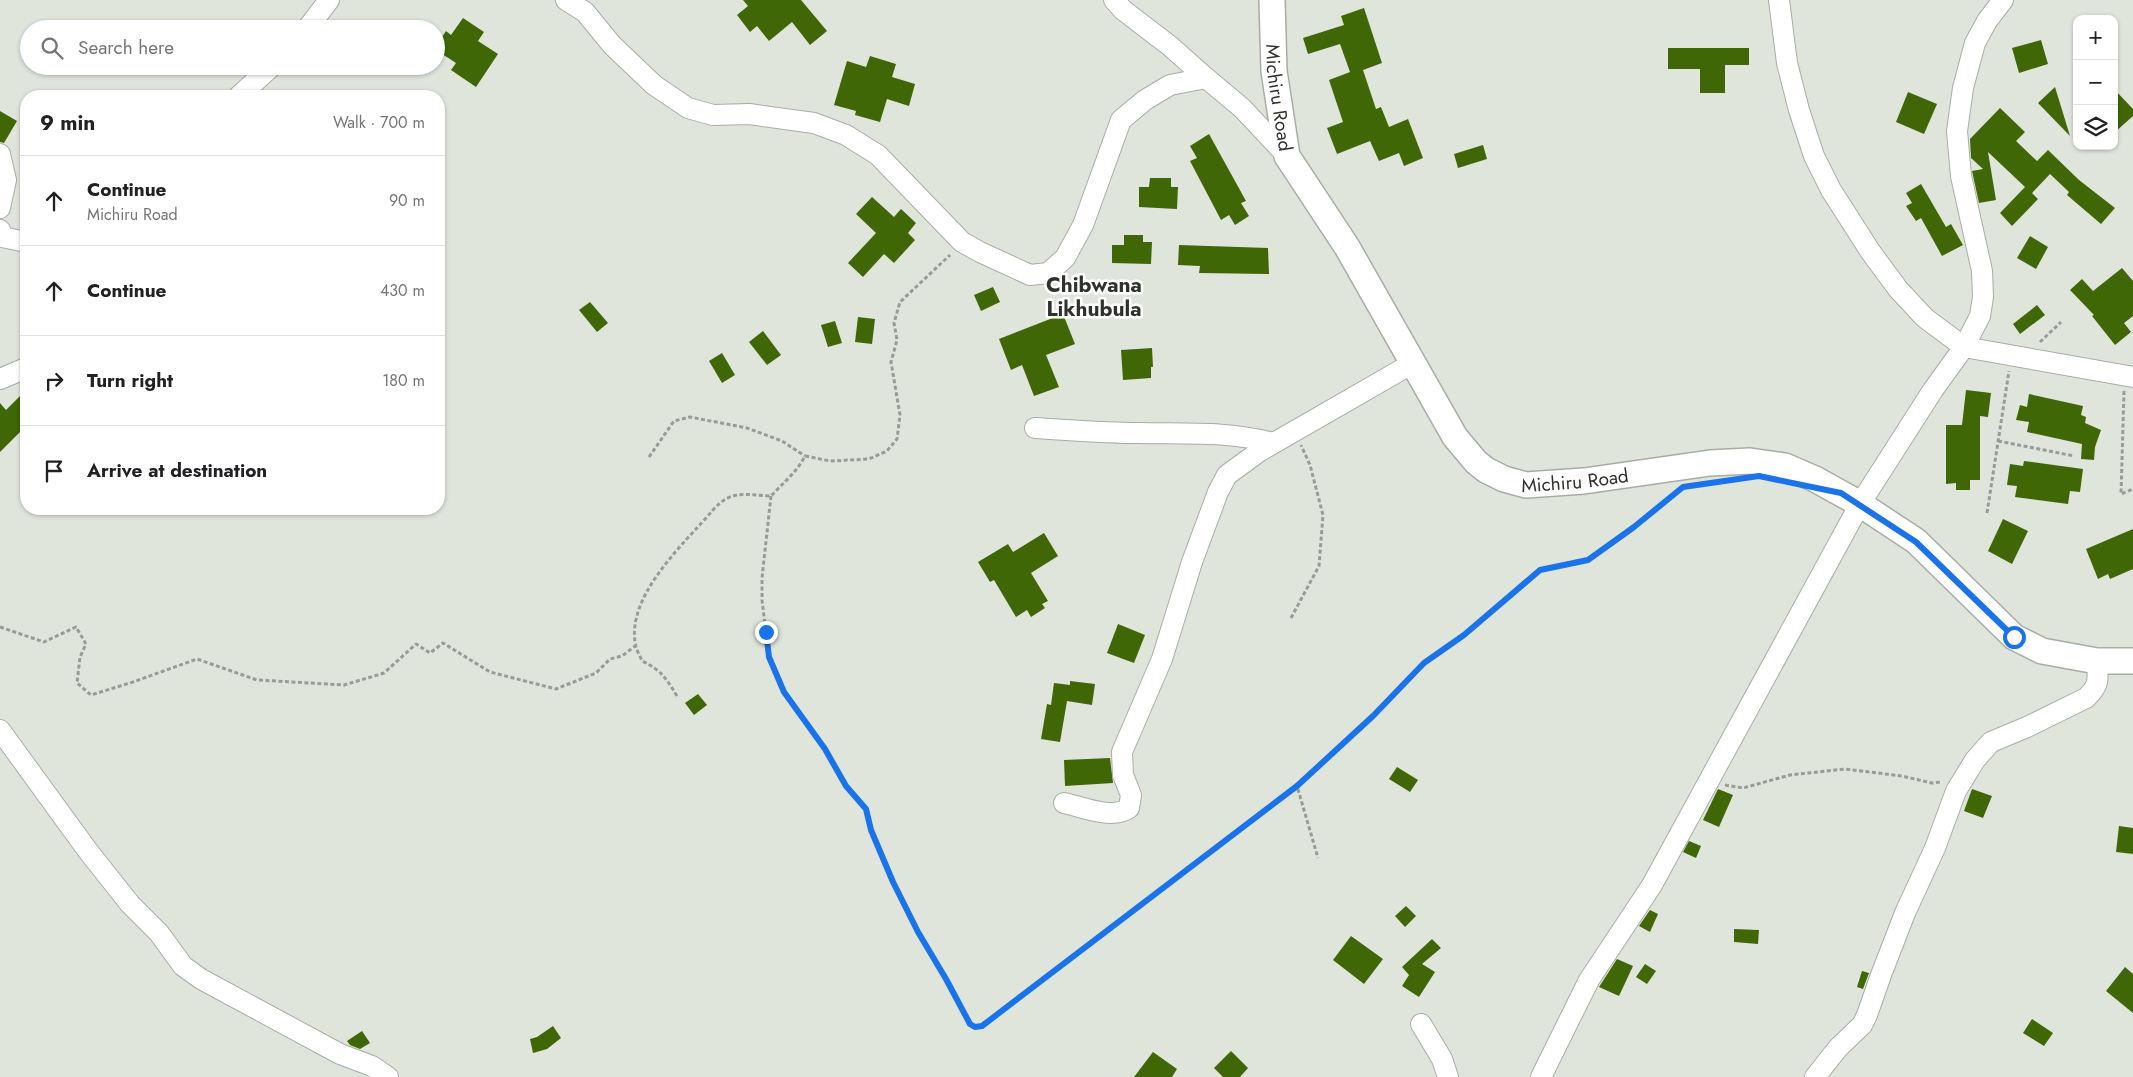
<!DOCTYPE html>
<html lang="en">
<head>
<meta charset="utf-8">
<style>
	:root { --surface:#fff; --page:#f2f2f2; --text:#202124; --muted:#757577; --line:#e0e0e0 }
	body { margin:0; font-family:Jost,sans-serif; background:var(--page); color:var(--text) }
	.controls { position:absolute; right:15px; top:15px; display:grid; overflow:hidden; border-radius:10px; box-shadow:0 1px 4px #0004 }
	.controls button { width:45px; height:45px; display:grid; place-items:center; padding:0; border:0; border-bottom:1px solid var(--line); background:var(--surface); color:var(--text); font:25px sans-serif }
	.stop { position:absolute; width:15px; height:15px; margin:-11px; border:4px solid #1a73e8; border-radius:50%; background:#fff }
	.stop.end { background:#1a73e8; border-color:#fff; box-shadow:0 1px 5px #0008 }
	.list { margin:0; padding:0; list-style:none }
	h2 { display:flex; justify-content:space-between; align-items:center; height:65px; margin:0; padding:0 20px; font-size:21px }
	h2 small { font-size:16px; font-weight:400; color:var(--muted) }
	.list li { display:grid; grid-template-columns:32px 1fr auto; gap:15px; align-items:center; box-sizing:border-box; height:90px; padding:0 20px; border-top:1px solid var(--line) }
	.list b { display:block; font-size:19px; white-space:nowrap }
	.list p { margin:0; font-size:16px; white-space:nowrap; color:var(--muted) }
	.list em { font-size:16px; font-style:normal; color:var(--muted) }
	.icon { flex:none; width:28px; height:28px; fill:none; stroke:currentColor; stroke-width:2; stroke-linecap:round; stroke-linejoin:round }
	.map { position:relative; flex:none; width:2133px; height:1077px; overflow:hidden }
	.search { position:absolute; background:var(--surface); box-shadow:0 1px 4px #0004; left:20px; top:20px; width:425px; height:55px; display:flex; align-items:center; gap:12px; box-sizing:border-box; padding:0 18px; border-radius:28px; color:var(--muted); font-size:19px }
	.panel { position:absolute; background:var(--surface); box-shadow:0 1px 4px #0004; left:20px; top:90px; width:425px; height:425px; border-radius:20px }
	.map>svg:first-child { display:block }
	.building { fill:#3f6705 }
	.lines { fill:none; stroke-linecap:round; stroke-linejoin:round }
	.minor-casing { stroke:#a8ada4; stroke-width:22 }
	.tertiary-casing { stroke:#a8ada4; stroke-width:28 }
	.path { stroke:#989c95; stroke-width:3; stroke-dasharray:4 2.5; stroke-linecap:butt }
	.minor { stroke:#fff; stroke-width:20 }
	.tertiary { stroke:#fff; stroke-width:25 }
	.route { stroke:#1a73e8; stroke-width:6 }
	.labels { text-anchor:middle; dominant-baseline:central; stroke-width:5; stroke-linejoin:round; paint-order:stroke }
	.street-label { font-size:19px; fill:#2f312d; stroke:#fff }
	.quarter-label { font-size:21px; font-weight:bold; fill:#2f312d; stroke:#fff }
</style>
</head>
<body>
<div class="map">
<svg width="2133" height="1077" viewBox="0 0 2133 1077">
	<rect width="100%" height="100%" fill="#e0e5dc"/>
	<g class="building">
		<polygon points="743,0 801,0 827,31 810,45 792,22 769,41 757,26 750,32 737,15 748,6"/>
		<polygon points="1364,8 1382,63 1363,70 1376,109 1381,107 1389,127 1408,119 1423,158 1404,166 1399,153 1379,161 1370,141 1337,154 1327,128 1343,122 1329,80 1350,72 1340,44 1308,54 1303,38 1344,25 1341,16"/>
		<polygon points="463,18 484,32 478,41 498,54 476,87 451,70 456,63 436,50 436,46 446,31 451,35"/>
		<polygon points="2041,40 2048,64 2019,73 2012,48"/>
		<polygon points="1668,48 1749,48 1749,65 1725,65 1725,93 1700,93 1700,69 1668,69"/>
		<polygon points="870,56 896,64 892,77 915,84 909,106 887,99 880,122 855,115 856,111 834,105 847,61 866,67"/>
		<polygon points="2055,87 2070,136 2038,103"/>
		<polygon points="2114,89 2133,109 2133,116 2114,133"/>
		<polygon points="1908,92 1937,104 1924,134 1896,122"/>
		<polygon points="2000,108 2025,132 2016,141 2037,161 2048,150 2079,180 2115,208 2101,224 2067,195 2069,192 2050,174 2032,193 2038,199 2012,226 2000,213 2025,187 1988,152 1996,200 1979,203 1972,171 1983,169 1971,158 1970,139"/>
		<polygon points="0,111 17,121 4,143 0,142"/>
		<polygon points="1209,134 1246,201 1241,203 1249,216 1235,225 1229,215 1221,220 1190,161 1197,158 1190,146"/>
		<polygon points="1483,145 1487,159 1458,168 1454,154"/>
		<polygon points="1150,178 1171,178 1171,187 1178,187 1177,209 1139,207 1139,187 1149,187"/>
		<polygon points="1921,184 1946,227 1951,224 1963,245 1942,256 1921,218 1916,221 1906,206 1912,203 1906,193"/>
		<polygon points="872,197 894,217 901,209 916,223 908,233 915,240 894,263 884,254 863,277 848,263 876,233 856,214"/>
		<polygon points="1124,235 1143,235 1143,242 1152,242 1151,264 1112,263 1112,245 1124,245"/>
		<polygon points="2030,236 2048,247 2036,269 2017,258"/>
		<polygon points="1179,245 1268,248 1269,274 1199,273 1200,266 1178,265"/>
		<polygon points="2122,268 2133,281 2133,316 2124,323 2131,332 2115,345 2092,316 2094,315 2070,290 2082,279 2093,291"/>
		<polygon points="993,287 1000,302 981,311 974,295"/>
		<polygon points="590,302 608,323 597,332 579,310"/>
		<polygon points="2037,305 2045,315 2020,334 2013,324"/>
		<polygon points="1063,314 1075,344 1046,355 1059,387 1034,396 1022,365 1011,370 999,339"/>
		<polygon points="858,317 875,319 872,344 855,342"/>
		<polygon points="835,321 842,343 828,347 821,325"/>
		<polygon points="763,331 781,355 767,365 749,342"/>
		<polygon points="1152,348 1153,367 1151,367 1151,378 1123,380 1121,350"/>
		<polygon points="722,353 735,375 722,383 709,361"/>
		<polygon points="26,390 26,426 0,452 0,403 6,410"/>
		<polygon points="1966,390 1991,393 1988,417 1980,416 1980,480 1970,480 1970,490 1956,490 1956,483 1946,484 1946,425 1962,425"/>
		<polygon points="2029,394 2083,406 2081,415 2086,417 2085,423 2101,430 2095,447 2094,460 2081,459 2082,444 2027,432 2029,422 2016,420 2020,405 2027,407"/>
		<polygon points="2024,461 2083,469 2080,492 2070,491 2068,504 2015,497 2017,486 2007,485 2010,464 2023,466"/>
		<polygon points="2003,519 2028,531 2012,564 1988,551"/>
		<polygon points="2133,529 2133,569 2110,579 2108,574 2098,579 2086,549"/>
		<polygon points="1044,533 1058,556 1031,573 1048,601 1042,604 1045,608 1031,617 1027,610 1016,617 994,580 990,582 978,562 1008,544 1013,552"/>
		<polygon points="1118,624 1145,635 1134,663 1107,653"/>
		<polygon points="1070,681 1095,684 1092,705 1067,701 1060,742 1041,739 1047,704 1051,705 1054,683 1070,685"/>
		<polygon points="698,694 707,705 694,715 685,703"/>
		<polygon points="1110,758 1113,783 1065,786 1064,760"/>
		<polygon points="1397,767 1418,780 1410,792 1389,779"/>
		<polygon points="1718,789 1733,795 1719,827 1703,820"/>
		<polygon points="1972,789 1992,796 1983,818 1964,811"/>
		<polygon points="2119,826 2133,828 2133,854 2116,852"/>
		<polygon points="1689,841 1701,846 1696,858 1683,852"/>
		<polygon points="1406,906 1416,916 1405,927 1395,916"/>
		<polygon points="1650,910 1658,914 1650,932 1639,926"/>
		<polygon points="1734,929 1759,930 1758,944 1734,942"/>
		<polygon points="1351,936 1383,959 1364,984 1333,960"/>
		<polygon points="1432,939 1441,948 1422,964 1435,972 1419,997 1402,986 1409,975 1402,967"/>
		<polygon points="1617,959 1633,966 1619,996 1599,987"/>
		<polygon points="1645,964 1656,971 1647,984 1636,977"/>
		<polygon points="2125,967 2133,974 2133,1013 2106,991"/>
		<polygon points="1862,971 1869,973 1863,989 1857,987"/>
		<polygon points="2032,1019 2053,1033 2044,1046 2023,1033"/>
		<polygon points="553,1026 561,1038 547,1049 533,1053 530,1039 537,1037"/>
		<polygon points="362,1031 370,1043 360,1049 350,1045 347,1041"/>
		<polygon points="1231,1051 1248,1068 1240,1077 1223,1077 1214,1068"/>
		<polygon points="1153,1052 1177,1069 1172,1077 1134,1077"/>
	</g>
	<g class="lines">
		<defs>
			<g id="minor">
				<polyline points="566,0 585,12 612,45 654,85 688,108 713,115 749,114 814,123 846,135 878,155 962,242 980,252 1030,275 1048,273 1065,258 1083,225 1121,120 1145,100 1170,85 1206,78 1242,108 1287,156"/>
				<polyline points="1114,0 1123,10 1170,46 1206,78"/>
				<polyline points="1779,0 1787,63 1799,110 1814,156 1831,190 1870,251 1898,289 1925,318 1964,347 2133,377"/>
				<polyline points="307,29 329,0"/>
				<polyline points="239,96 272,66"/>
				<polyline points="0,154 6,180 0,208"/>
				<polyline points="0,230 2,237 26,242"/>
				<polyline points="0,379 26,368"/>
				<path d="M1035,428C1070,430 1104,433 1139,433C1184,434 1230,431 1273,443"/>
				<polyline points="0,730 88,851 130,904 159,933 183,966 201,979 340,1054 372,1066 388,1077"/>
				<path d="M1064,803C1083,807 1112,820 1129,808L1131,795L1123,775L1122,752L1162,659L1192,562L1218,492L1227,475L1260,451L1413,363"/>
				<polyline points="1421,1024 1442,1059 1448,1077"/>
				<polyline points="1541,1077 1589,980 1652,885 1860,504 1933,390 1964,347 1980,316 1983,297 1982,271 1961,176 1957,131 1963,88 1975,43 1987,21 2003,0"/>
				<path d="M1815,1077L1838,1048L1862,1025L1867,1015L1881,975L1905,913L1935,848L1956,791L1975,760L1991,742L2027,727L2086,698C2100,685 2098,679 2097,661"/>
			</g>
			<g id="tertiary">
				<path id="s1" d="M1272,0L1274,71L1287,156L1347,247L1455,437L1476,462L1486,470L1504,479L1526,485L1584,481L1710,463L1750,461L1785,466L1815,479L1860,504L1916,541L2014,637L2042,651L2097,661H2133"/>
			</g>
		</defs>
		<use href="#minor" class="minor-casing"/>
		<use href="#tertiary" class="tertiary-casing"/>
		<g class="path">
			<polyline points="2040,342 2061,322"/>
			<polyline points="2124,391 2121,494 2133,489"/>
			<polyline points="1998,441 2074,456"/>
			<polyline points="649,457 674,421 690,417 747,428 782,441 805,456"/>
			<polyline points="771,496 762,578 762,600 769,657 784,692 825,749 846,786 866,809 871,829 893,882 918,932 946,979 970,1023 975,1027 982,1026 1297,786 1318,858"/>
			<polyline points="1987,513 2009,371"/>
			<polyline points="1291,618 1319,566 1323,515 1310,465 1301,445"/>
			<polyline points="0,627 44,642 76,627 86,644 80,657 77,683 91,695 133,682 197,659 257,680 344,685 384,673 416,644 430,653 443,643 490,672 556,689 596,673 610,659 622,656 635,646"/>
			<path d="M677,696C666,678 661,670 642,661C640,656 637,651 636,647C624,597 684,544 713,510C732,489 744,495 771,496C783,483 797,472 805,456L830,461L869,459L887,451L897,439L900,415L891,362L897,340L894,323L900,302L950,255"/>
			<polyline points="1725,785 1743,788 1790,775 1845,769 1902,776 1932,783 1941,782"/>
			<polyline points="1297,786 1373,716 1424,663 1464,635 1540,570 1588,560 1634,527 1681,488"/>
		</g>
		<use href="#minor" class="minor"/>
		<use href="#tertiary" class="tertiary"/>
	</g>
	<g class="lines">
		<polyline class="route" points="766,632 769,657 784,692 825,749 846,786 866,809 871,830 893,882 918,932 946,979 970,1024 975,1027 982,1026 1297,786 1373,716 1424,663 1464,635 1540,570 1588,560 1634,527 1683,487 1759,476 1841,493 1916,542 2014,637"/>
	</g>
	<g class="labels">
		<g class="street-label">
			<text stroke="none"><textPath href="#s1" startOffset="98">Michiru Road</textPath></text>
			<text stroke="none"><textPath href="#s1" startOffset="622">Michiru Road</textPath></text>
		</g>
		<g class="quarter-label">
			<text x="1094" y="285">Chibwana<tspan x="1094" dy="24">Likhubula</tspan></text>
		</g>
	</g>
</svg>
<div class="controls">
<button>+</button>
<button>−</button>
<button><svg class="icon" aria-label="layers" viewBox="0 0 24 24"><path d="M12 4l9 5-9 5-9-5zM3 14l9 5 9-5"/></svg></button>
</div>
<div class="stop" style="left:2014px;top:637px"></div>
<div class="stop end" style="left:766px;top:632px"></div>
<div class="search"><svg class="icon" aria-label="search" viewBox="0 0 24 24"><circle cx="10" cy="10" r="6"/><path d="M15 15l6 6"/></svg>Search here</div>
<section class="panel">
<h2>9 min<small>Walk · 700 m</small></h2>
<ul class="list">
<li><svg class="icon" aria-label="ahead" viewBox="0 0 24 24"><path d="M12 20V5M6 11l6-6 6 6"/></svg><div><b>Continue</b><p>Michiru Road</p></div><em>90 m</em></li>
<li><svg class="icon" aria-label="ahead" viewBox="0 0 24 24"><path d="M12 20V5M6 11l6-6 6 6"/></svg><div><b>Continue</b></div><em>430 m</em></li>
<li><svg class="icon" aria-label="right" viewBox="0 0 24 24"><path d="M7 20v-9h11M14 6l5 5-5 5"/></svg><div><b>Turn right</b></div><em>180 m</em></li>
<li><svg class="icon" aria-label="arrive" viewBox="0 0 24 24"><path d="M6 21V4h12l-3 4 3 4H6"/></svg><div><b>Arrive at destination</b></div></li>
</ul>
</section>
</div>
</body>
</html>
